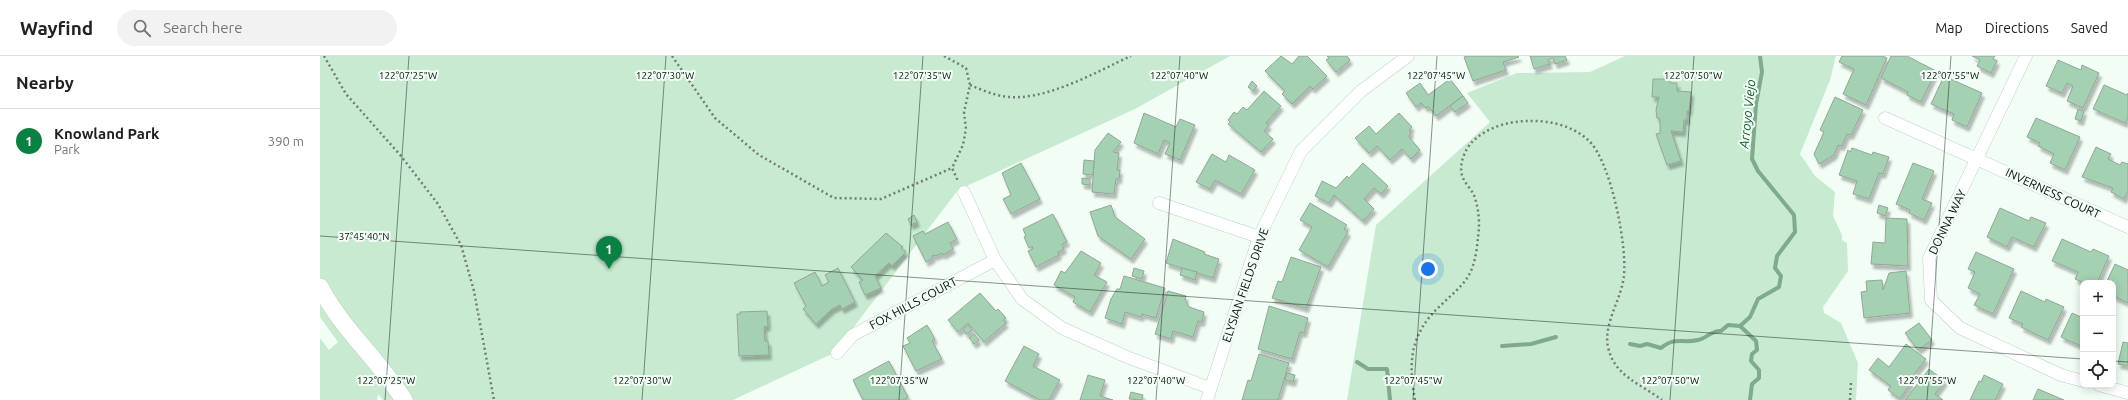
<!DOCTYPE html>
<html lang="en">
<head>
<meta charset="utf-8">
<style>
	:root { --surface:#fff; --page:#f2f2f2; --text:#202124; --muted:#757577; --line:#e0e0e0; --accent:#0b8043 }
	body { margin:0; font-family:Ubuntu,sans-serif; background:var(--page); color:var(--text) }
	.controls { position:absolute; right:12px; bottom:12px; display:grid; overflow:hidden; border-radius:8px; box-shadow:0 2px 10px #0003 }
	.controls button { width:36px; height:36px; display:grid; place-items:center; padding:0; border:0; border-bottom:1px solid var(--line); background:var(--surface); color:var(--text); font:20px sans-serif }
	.you { position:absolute; left:1108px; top:213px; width:14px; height:14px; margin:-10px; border:3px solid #fff; border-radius:50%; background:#1a73e8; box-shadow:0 0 0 6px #1a73e833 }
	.badge { display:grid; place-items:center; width:26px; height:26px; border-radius:50%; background:var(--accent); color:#fff; font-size:13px; font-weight:700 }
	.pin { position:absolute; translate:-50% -33px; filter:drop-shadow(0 1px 2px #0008) }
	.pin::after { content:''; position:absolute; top:21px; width:14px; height:12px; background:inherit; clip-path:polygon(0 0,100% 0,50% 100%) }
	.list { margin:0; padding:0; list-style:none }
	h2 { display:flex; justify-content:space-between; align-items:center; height:52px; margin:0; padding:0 16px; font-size:17px }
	h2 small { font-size:13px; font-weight:400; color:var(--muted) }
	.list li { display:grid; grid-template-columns:26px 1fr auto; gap:12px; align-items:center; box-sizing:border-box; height:64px; padding:0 16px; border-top:1px solid var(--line) }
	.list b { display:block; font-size:15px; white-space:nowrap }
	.list p { margin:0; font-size:13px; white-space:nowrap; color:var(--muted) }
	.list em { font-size:13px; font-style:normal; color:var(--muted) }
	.icon { flex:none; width:22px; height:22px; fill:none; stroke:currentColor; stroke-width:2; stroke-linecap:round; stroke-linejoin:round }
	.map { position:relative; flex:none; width:1808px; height:344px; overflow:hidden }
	header { display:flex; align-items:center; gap:24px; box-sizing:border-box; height:56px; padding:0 20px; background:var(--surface); border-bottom:1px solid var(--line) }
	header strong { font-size:19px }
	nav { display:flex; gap:22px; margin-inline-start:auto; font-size:14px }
	.search { width:280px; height:36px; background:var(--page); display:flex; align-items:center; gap:10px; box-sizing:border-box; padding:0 14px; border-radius:22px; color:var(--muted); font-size:15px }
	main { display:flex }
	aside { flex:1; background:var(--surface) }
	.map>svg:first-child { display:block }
	.green { fill:#c7ead1 }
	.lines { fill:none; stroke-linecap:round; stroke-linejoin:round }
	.stream { stroke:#7faa8b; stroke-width:4 }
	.building { fill:#a4d1b1; stroke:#93a698; filter:url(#shadow) }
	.street-casing { stroke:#bed2c4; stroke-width:13 }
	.secondary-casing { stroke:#bed2c4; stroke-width:18 }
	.path { stroke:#737c76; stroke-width:2.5; stroke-dasharray:2 3; stroke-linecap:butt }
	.street { stroke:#fff; stroke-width:12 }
	.secondary { stroke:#fff; stroke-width:17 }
	.ticks { fill:none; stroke:#080f0a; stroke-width:1; stroke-opacity:0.45 }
	.labels { text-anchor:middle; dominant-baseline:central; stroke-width:4; stroke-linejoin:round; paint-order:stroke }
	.street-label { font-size:12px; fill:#080f0a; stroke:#f2fef5 }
	.water-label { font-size:13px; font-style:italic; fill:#0d562f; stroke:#f2fef5 }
	.ticks-label { font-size:10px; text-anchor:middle; fill:#080f0a; stroke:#f2fef5; stroke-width:4; stroke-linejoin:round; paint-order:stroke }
</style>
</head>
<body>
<header>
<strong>Wayfind</strong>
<div class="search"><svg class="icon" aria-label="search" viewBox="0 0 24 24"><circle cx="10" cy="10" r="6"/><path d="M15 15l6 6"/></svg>Search here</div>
<nav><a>Map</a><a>Directions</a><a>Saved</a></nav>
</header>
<main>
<aside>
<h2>Nearby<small></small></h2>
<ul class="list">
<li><span class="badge">1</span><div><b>Knowland Park</b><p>Park</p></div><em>390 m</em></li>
</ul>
</aside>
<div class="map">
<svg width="1808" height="344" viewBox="0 0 1808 344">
	<defs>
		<filter id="shadow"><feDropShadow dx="2.5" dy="4.5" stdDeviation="1" flood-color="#0004"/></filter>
	</defs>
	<rect width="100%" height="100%" fill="#f2fef5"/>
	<g class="green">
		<polygon points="0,0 910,0 815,53 638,134 514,297 413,344 63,344 58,338 57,344 0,344 0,282 9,294 18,286 0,261"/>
		<polygon points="1305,0 1516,0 1510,24 1480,98 1495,120 1515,136 1513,160 1522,179 1522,184 1527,187 1528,215 1503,251 1504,257 1521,267 1538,307 1536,344 1027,344 1056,169 1170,66 1147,37 1197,17 1270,16"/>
	</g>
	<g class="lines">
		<g class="stream">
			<polyline points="1420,270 1430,261 1438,243 1459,231 1461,220 1455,212 1457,200 1475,176 1474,159 1438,115 1432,103 1436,48 1442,16 1440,0"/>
			<path d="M1310,288L1320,290L1327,288L1341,292C1356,280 1361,288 1378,284C1387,282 1392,274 1401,275L1408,269L1420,270L1436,285L1437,294L1432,298L1431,305L1439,314V322L1432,328L1430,344"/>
			<polyline points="1182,290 1211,288 1236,281"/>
			<polyline points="1037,306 1048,313 1067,313 1070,344"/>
		</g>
	</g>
	<g class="building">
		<polygon points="961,0 972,8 979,0 987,0 1007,20 993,33 990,30 972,48 962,38 965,35 945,15"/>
		<polygon points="1007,0 1027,0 1030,4 1016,16 1006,4 1009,2"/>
		<polygon points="1147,0 1198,0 1199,1 1183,6 1186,14 1153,25 1144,1"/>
		<polygon points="1210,0 1245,0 1247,4 1235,8 1233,2 1228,4 1230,8 1214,13"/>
		<polygon points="1522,0 1563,0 1567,2 1546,49 1523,38 1534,13 1519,6"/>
		<polygon points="1571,0 1587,0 1616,15 1601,46 1587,39 1588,36 1561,22"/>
		<polygon points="1652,0 1675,0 1673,3 1677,5 1671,17 1657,10 1660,4"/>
		<polygon points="1738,4 1761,14 1762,9 1779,17 1763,52 1747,45 1753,30 1747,27 1742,37 1726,30"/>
		<polygon points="1624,20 1662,37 1647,71 1632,64 1634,58 1611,48"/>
		<polygon points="1130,23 1143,40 1116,60 1108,50 1106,52 1101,47 1096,51 1086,37 1100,27 1108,39"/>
		<polygon points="1333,23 1350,23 1350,27 1357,27 1357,35 1371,36 1369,55 1367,55 1367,64 1364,64 1363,76 1351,75 1361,105 1347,109 1336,78 1340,77 1340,63 1337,62 1336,54 1339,41 1332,41"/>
		<polygon points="932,25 937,30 933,35 928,31"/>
		<polygon points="1784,29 1807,39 1808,37 1808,61 1805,67 1773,53"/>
		<polygon points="944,35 961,50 946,67 949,69 944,75 953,83 941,96 908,68 910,66 908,64 914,56 917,58 923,51 927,54"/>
		<polygon points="1143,40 1148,47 1135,56 1130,50"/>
		<polygon points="1515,41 1543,54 1531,79 1527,78 1522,90 1518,89 1514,99 1499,108 1494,98 1504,76 1500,74"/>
		<polygon points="1758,53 1764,55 1761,65 1755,63"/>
		<polygon points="824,57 856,71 860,63 875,69 860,104 845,98 850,87 844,84 838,98 814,87"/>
		<polygon points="1079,57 1092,71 1089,74 1091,75 1089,81 1100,94 1091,103 1082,93 1070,104 1057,90 1049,97 1035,82 1049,70 1056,78"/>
		<polygon points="1716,62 1760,81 1745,114 1730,107 1734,98 1718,90 1720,87 1707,81"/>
		<polygon points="788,77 801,86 793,96 799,97 797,114 800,114 799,123 796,123 794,138 772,136 775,94"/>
		<polygon points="1776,91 1791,98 1788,103 1800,109 1802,106 1808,108 1808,135 1804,143 1791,136 1793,132 1762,121"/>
		<polygon points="1532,92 1552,99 1553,96 1569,101 1563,118 1559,117 1549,143 1533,138 1537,125 1519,119 1528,94 1530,96"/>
		<polygon points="892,98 906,106 909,99 935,114 921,138 895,124 890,133 876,126"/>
		<polygon points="764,104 774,105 773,119 763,118"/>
		<polygon points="701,107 720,143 691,158 683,143 691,139 682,117"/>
		<polygon points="1043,107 1068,130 1061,138 1054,132 1044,143 1054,153 1043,165 1014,139 1009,147 995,140 1002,125 1016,132 1027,120 1029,122"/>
		<polygon points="1593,107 1614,115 1602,143 1612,147 1604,164 1589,157 1590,154 1576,148"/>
		<polygon points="762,122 770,123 770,129 762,128"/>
		<polygon points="990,147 1027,169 1024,173 1028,176 1008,211 979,194 992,171 980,164"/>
		<polygon points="791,149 795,161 825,183 811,203 778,180 770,156"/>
		<polygon points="1559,149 1568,152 1565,160 1557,157"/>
		<polygon points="1680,152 1709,165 1711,161 1726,167 1714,191 1692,181 1687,191 1667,181"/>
		<polygon points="733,158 747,186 742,188 744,193 738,196 739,199 716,211 708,195 713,193 712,190 709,192 704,181 706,180 703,173"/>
		<polygon points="594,159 597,166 591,169 588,163"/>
		<polygon points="1566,162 1587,163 1588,210 1551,208 1553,186 1565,187"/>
		<polygon points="628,166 637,183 630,187 633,193 623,199 622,197 615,200 614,199 612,200 613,202 606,206 593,180 603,175 605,178"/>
		<polygon points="566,177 583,191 581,192 586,196 572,210 569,207 555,220 561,232 545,239 539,226 543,224 531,211"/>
		<polygon points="853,183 885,196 884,198 899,203 893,222 846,207"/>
		<polygon points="1742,183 1771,196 1773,193 1789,200 1777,227 1764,227 1755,223 1758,216 1732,205"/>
		<polygon points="761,195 781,207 774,219 787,226 770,256 753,246 755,241 734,229 741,215 745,217"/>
		<polygon points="1656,196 1694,213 1673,258 1654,249 1660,238 1648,232 1655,216 1648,213"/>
		<polygon points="971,201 1001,211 986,252 952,242 958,225 962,226"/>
		<polygon points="1795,208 1808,214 1808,247 1793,240 1793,227 1786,227"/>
		<polygon points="518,212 535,246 522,253 520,249 512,253 496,268 483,253 486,250 474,227 495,216 502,230 509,226 505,219"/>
		<polygon points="814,212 824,215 822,223 812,220"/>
		<polygon points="862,212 877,216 875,224 860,219"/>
		<polygon points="1586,215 1590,257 1544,262 1541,236 1547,235 1546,225 1562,224 1563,234 1569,217"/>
		<polygon points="804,220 845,232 836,262 822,258 821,261 805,256 802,268 785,262 791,243 797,233 800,233"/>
		<polygon points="848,235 866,240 865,244 869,251 884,256 882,266 878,265 873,281 853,275 851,283 835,278"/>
		<polygon points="1701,235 1725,246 1726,243 1744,251 1728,284 1701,271 1703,268 1689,262"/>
		<polygon points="660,237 676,255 678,253 686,262 683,264 686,267 664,286 648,267 638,276 628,264"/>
		<polygon points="949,250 988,262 984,277 980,276 972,303 938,293"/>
		<polygon points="447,255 448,270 444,271 445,285 448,285 449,299 419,300 417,258 420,258 420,256"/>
		<polygon points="1752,257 1763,262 1763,291 1741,281"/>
		<polygon points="1599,267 1612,284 1598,294 1585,277"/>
		<polygon points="607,269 615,283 612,285 622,303 596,315 583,290 590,287 587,282"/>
		<polygon points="648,269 652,274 646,278 643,273"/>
		<polygon points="654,278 659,284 654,288 649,282"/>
		<polygon points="1803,286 1808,287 1808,310 1798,308"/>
		<polygon points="1586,288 1606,303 1589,325 1591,327 1580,343 1568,334 1571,330 1549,314 1558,302 1569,311"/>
		<polygon points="704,290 719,298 713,310 740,324 729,344 720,344 685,325"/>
		<polygon points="939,298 969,307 958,344 922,344 928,324 931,325"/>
		<polygon points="569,305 588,341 583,344 543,344 533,324"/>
		<polygon points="1609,313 1625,325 1615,338 1623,344 1585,344"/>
		<polygon points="967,317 975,319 973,326 965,324"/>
		<polygon points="768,319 785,324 780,340 793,344 760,344"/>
		<polygon points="1664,319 1683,328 1675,344 1650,344 1659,325 1661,326"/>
		<polygon points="1718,333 1744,344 1713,344"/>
		<polygon points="811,336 823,339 822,344 809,343"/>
	</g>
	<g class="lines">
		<defs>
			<g id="street">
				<polyline points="1706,0 1609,202 1611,244 1640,272 1741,319 1763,325"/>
				<polyline points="1565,62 1808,171"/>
				<polyline points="644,136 675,204 702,243 742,272 807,301 890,332"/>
				<polyline points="839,147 939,181"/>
				<polyline points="517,297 533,279 675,204"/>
				<polyline points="1779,329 1808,337"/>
				<polyline points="887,344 939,181 981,95 1041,35 1088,0"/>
			</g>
			<path id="secondary" d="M0,231C22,273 59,304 84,344"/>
		</defs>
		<use href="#street" class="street-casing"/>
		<use href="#secondary" class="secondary-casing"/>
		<g class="path">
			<polyline points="4,0 26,38 81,100 118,148 141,189 154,235 174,344"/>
			<polyline points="352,0 395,62 439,99 514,142 561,143 632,112"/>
			<polyline points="624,0 646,12 650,29 644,56 646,73 643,89 632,112 638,125"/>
			<path d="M650,29C660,33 671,38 682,40C721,48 776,16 811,0"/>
			<path d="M1095,344C1088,306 1090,278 1120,250C1130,240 1142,231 1149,219C1155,208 1157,193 1158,181C1160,168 1159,155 1155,142C1153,135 1147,130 1144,124C1137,112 1144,94 1153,85C1168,71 1189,65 1209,65C1229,64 1253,70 1268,84C1291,104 1307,190 1304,219C1302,243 1283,267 1288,291C1294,320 1321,328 1342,344"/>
			<polyline points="1530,344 1531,325"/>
		</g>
		<use href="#street" class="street"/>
		<use href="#secondary" class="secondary"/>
	</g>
	<path class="ticks" d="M0,180L1763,303M1793,305L1808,306M65,344L89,0M322,344L346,0M579,344L603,0M836,344L860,0M1093,344L1117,0M1350,344L1374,0M1607,344L1631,0"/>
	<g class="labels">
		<g class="street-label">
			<text transform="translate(1733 137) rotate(25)">INVERNESS COURT</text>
			<text transform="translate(1627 166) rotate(-64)">DONNA WAY</text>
			<text transform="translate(925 229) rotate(-71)">ELYSIAN FIELDS DRIVE</text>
			<text transform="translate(593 247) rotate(-28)">FOX HILLS COURT</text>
		</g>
		<g class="water-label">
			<text transform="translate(1427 58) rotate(-84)">Arroyo Viejo</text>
		</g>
	</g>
	<g class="ticks-label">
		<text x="88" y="23">122°07'25"W</text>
		<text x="345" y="23">122°07'30"W</text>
		<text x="602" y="23">122°07'35"W</text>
		<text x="859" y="23">122°07'40"W</text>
		<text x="1116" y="23">122°07'45"W</text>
		<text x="1373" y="23">122°07'50"W</text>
		<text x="1630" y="23">122°07'55"W</text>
		<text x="44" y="184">37°45'40"N</text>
		<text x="66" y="328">122°07'25"W</text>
		<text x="322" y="328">122°07'30"W</text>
		<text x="579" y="328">122°07'35"W</text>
		<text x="836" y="328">122°07'40"W</text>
		<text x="1093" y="328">122°07'45"W</text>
		<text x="1350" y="328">122°07'50"W</text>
		<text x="1607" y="328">122°07'55"W</text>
	</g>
</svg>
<div class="controls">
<button>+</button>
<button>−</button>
<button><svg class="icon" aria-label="locate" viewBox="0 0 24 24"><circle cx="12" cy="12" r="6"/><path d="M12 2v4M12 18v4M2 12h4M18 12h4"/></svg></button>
</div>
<div class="you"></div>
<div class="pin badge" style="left:289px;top:213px">1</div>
</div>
</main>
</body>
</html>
